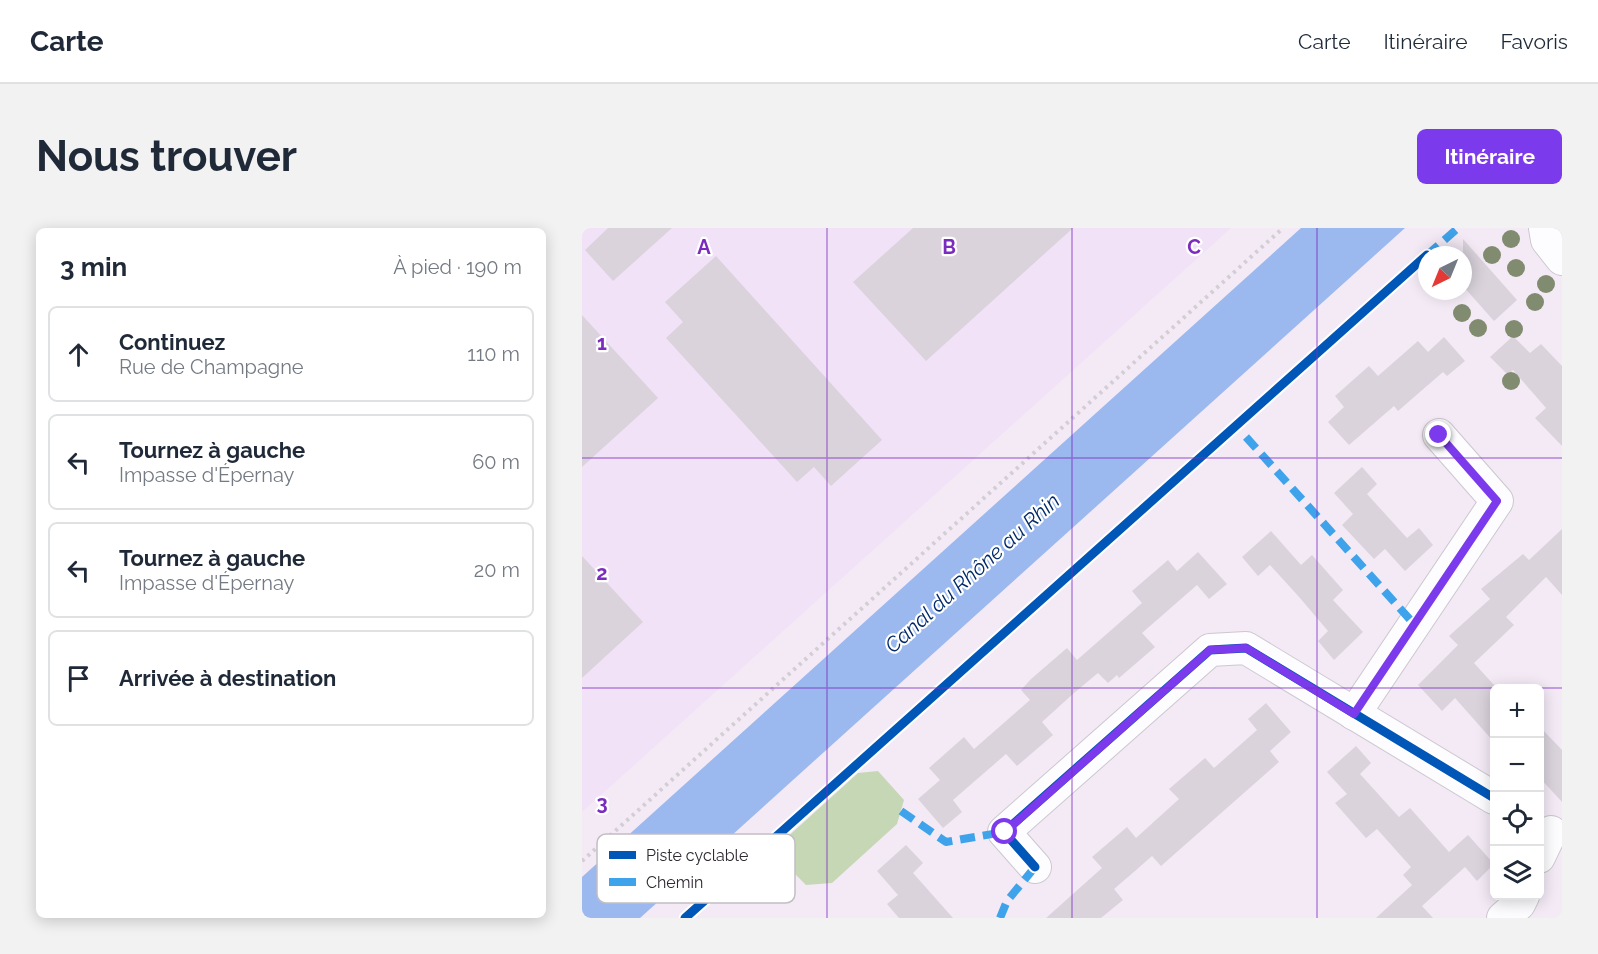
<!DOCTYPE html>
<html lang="fr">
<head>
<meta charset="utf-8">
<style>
	:root { --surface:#fff; --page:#f2f2f3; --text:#1f2937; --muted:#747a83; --line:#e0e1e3; --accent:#7c3aed }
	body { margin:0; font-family:Raleway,sans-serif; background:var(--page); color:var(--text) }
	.controls { position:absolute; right:18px; bottom:18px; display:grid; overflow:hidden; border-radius:9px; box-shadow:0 3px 15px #0003 }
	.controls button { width:54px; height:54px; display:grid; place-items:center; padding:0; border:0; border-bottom:2px solid var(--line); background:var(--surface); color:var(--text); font:30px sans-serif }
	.compass { position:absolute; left:836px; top:18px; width:54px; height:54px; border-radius:50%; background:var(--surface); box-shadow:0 3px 15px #0003; rotate:223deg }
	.stop { position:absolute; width:18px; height:18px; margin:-14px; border:4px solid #7c3aed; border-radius:50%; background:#fff }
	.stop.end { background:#7c3aed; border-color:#fff; box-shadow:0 2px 6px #0008 }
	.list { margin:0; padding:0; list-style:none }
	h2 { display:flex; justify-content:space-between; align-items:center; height:78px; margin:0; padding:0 24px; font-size:26px }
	h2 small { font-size:20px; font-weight:400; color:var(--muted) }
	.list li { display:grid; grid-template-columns:39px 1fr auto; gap:18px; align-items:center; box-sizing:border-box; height:96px; margin:0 12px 12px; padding:0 12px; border:2px solid var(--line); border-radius:9px }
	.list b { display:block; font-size:22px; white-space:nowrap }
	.list p { margin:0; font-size:20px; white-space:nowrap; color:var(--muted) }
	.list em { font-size:20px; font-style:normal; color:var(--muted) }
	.icon { flex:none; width:33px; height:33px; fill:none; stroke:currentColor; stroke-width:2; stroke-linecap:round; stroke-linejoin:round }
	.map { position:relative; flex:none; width:980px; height:690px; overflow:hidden; border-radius:9px }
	header { display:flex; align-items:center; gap:36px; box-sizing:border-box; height:84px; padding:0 30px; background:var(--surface); border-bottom:2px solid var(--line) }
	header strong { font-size:28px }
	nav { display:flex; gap:33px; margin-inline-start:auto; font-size:21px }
	.intro { display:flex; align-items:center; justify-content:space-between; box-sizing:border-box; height:144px; padding:0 36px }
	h1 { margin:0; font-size:42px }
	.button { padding:15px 27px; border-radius:9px; background:var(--accent); color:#fff; font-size:21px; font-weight:700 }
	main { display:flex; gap:36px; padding:0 36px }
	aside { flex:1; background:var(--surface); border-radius:9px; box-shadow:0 3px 15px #0003 }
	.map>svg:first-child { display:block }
	.built { fill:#f1e2f7 }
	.green { fill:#c6d7b6 }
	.water { fill:#9bb8ef }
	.building { fill:#dad3dc }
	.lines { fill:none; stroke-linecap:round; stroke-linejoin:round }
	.minor-casing { stroke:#cdc7d0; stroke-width:34 }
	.path { stroke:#d2ced3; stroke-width:4; stroke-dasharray:3 4.5; stroke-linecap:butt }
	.minor { stroke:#fdfcfe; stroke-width:32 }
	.quiet { stroke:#3ea3eb; stroke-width:8; stroke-dasharray:15 8; stroke-linecap:butt }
	.cycleway-casing { stroke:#fff; stroke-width:13 }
	.cycleway { stroke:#0057b8; stroke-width:9 }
	.tree { fill:#818b6f }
	.route { stroke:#7c3aed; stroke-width:8 }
	.grid { fill:none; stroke:#7b2cbf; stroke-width:1.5; stroke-opacity:0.55 }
	.labels { text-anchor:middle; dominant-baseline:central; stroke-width:4.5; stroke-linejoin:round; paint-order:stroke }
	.water-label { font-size:21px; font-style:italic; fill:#022a6a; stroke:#fff }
	.key { fill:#fff; stroke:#c1bfc1; stroke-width:1.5 }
	.key-label { font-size:16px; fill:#2f2931 }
	.grid-label { font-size:20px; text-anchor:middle; font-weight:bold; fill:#7b2cbf; stroke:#fff; stroke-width:4.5; stroke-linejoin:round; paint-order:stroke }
</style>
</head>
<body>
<header>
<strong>Carte</strong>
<nav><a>Carte</a><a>Itinéraire</a><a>Favoris</a></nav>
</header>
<div class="intro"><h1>Nous trouver</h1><a class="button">Itinéraire</a></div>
<main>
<aside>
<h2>3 min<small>À pied · 190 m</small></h2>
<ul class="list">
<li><svg class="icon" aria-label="ahead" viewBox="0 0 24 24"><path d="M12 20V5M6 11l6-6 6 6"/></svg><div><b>Continuez</b><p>Rue de Champagne</p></div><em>110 m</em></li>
<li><svg class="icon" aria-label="left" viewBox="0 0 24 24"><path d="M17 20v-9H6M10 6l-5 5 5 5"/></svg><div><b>Tournez à gauche</b><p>Impasse d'Épernay</p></div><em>60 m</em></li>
<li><svg class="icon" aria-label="left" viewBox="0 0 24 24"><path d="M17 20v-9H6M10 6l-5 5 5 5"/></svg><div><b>Tournez à gauche</b><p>Impasse d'Épernay</p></div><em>20 m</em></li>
<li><svg class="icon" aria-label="arrive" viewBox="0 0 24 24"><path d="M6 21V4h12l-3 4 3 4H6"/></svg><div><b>Arrivée à destination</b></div></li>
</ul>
</aside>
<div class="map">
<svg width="980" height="690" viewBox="0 0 980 690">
	<rect width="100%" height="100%" fill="#f3eaf6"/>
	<polygon class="built" points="0,0 649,0 0,584"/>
	<polygon class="green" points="296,543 322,572 315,596 250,655 224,657 198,631 201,613 276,545"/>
	<polygon class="water" points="719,0 823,0 58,690 0,690 0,649"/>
	<g class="building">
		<polygon points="26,0 90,0 31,53 3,22"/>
		<polygon points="331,0 491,0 344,133 271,54"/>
		<polygon points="881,11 935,72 912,93 881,58"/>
		<polygon points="134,28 300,212 249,258 232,239 215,254 84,110 101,94 83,74"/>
		<polygon points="0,87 76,170 0,239"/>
		<polygon points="931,108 948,125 959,116 980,138 980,218 953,190 964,180 931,142 926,147 908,129"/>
		<polygon points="862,109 883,133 865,148 861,144 816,183 812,178 767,217 746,194 762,179 753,168 787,138 796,148 836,113 846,124"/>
		<polygon points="780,239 795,256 785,266 825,310 837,300 851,317 823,343 803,321 792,331 760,297 771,286 752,265"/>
		<polygon points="980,301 980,367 964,349 924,389 932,397 892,435 912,457 912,514 873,470 860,483 836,457 876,417 867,408 908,371 899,361 941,326 947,332"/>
		<polygon points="689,303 719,337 730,327 761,362 751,372 781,404 752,432 736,413 746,403 718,370 688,337 676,348 660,329"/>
		<polygon points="616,324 645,356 627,371 615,357 560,405 573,419 537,450 535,447 526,455 516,445 492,465 460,494 471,507 435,538 424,526 371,572 380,584 361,600 336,571 358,552 347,540 382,509 392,521 448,472 439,462 449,451 485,420 495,432 560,375 550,363 586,332 595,343"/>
		<polygon points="0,328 61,394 0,450"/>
		<polygon points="684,475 709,504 688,523 697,534 579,638 570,628 553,643 532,661 541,672 519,690 464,690 520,640 510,629 545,599 554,610 597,571 587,561 623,530 632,540 675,502 666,491"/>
		<polygon points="957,498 980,522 980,574 957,549"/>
		<polygon points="774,518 789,535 778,546 817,589 828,580 867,624 886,607 912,636 895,653 883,639 840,678 851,690 794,690 830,657 821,647 829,639 795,601 784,610 753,575 765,566 745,544"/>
		<polygon points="324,617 341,635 331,645 371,690 317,690 305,676 316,667 295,643"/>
	</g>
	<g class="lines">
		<defs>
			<g id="minor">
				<polyline points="963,0 965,12 980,31"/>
				<polyline points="772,486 915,273 857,207"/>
				<polyline points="957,629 969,604"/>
				<polyline points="453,639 422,604 628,422 664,420 912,570"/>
				<polyline points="921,690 937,676 941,668"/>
			</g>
		</defs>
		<use href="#minor" class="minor-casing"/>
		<polyline class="path" points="0,633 701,0"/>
		<use href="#minor" class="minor"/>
		<g class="quiet">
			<polyline points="845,27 876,0"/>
			<polyline points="664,209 832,396"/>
			<polyline points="319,583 364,614 422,604"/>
			<polyline points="418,690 425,673 453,639"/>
		</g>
		<defs>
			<g id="cycleway">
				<polyline points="453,639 422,604 628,422 664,420 912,570"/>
				<polyline points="103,690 845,27"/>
			</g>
		</defs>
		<use href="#cycleway" class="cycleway-casing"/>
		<use href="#cycleway" class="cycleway"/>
	</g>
	<g class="tree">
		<circle cx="929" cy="11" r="9"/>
		<circle cx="910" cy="27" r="9"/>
		<circle cx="934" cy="40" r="9"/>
		<circle cx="964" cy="56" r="9"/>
		<circle cx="953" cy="74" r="9"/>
		<circle cx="880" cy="85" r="9"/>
		<circle cx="896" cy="100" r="9"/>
		<circle cx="932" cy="101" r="9"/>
		<circle cx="929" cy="153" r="9"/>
	</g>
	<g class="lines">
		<polyline class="route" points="423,604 628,422 664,420 772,486 915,273 857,207"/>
	</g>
	<path class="grid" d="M245,0V690M490,0V690M735,0V690M0,230H980M0,460H980"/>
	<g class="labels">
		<g class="water-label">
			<text transform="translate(390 345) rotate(-42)">Canal du Rhône au Rhin</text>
		</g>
	</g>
	<rect x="15" y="606" width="198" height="69" rx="9" class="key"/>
	<rect x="27" y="623" width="27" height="8" fill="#0057b8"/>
	<rect x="27" y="650" width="27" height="8" fill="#3ea3eb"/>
	<g class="key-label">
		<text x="64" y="633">Piste cyclable</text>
		<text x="64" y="660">Chemin</text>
	</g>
	<g class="grid-label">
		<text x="122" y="26">A</text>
		<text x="367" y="26">B</text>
		<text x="612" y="26">C</text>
		<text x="20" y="122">1</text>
		<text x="20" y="352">2</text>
		<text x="20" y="582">3</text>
	</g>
</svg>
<div class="controls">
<button>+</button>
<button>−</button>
<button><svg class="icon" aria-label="locate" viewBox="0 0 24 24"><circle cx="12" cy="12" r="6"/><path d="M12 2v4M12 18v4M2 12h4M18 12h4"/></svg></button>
<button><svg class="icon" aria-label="layers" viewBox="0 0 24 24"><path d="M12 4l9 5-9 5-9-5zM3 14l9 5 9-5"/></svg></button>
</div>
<svg class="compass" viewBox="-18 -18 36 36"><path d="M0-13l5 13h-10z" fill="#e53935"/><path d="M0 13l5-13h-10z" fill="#747a83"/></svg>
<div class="stop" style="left:423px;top:604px"></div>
<div class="stop end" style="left:857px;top:207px"></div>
</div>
</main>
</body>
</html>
